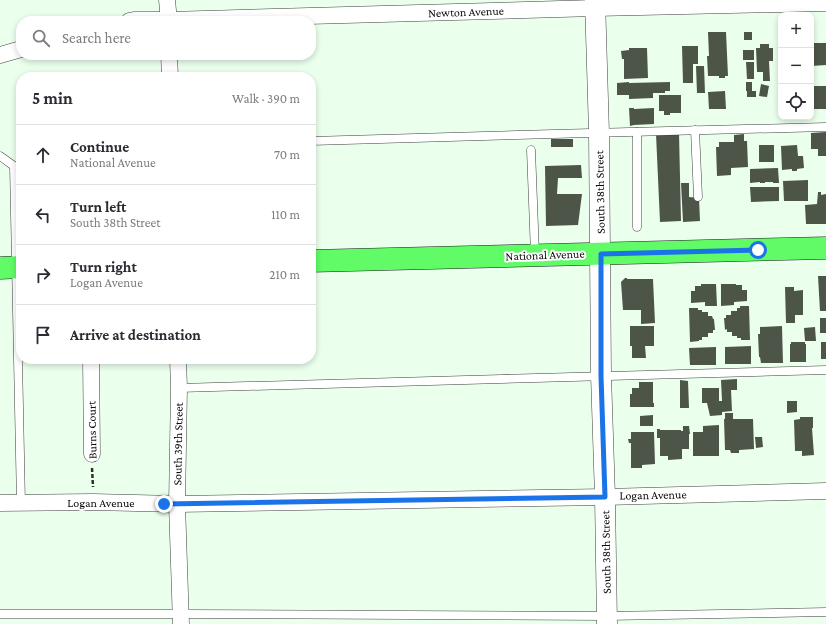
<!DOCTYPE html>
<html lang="en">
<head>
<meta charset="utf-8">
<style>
	:root { --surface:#fff; --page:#f7f7f7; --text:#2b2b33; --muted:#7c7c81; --line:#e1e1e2 }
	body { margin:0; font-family:"Crimson Pro",serif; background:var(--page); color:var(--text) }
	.controls { position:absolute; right:12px; top:12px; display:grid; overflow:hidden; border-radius:8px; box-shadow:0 2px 6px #0003 }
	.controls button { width:36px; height:36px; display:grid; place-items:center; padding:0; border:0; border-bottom:1px solid var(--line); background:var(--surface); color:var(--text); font:20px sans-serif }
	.stop { position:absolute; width:12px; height:12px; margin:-9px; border:3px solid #1a73e8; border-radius:50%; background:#fff }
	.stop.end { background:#1a73e8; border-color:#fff; box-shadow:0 1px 4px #0008 }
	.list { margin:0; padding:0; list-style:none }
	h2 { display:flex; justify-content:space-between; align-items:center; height:52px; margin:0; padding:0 16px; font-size:17px }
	h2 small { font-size:13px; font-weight:400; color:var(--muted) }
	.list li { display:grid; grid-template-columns:26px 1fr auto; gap:12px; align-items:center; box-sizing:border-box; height:60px; padding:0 16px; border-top:1px solid var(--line) }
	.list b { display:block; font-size:15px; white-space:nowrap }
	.list p { margin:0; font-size:13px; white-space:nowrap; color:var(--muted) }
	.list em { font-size:13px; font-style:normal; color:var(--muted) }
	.icon { flex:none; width:22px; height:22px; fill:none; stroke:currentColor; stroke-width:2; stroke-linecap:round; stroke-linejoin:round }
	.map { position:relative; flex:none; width:826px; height:624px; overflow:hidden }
	.search { position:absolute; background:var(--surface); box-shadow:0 2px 6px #0003; left:16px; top:16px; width:300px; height:44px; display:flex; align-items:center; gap:10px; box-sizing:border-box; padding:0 14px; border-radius:16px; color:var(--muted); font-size:15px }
	.panel { position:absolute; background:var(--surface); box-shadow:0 2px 6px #0003; left:16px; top:72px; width:300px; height:292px; border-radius:16px }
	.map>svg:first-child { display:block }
	.building { fill:#4d5548 }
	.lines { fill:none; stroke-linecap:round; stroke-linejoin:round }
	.service-casing { stroke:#3f3f3f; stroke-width:9 }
	.minor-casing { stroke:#3f3f3f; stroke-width:17 }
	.tertiary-casing { stroke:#3f3f3f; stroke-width:21 }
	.primary-casing { stroke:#1d1d1d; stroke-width:23 }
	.path { stroke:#2e2e2e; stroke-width:2.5; stroke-dasharray:4 2; stroke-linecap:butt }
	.service { stroke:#fff; stroke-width:8 }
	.minor { stroke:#fff; stroke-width:16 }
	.tertiary { stroke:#fff; stroke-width:20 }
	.primary { stroke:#60fb67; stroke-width:22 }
	.route { stroke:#1a73e8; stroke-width:5 }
	.labels { text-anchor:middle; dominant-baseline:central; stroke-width:4; stroke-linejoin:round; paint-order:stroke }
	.street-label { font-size:12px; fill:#0c0c0c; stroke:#fff }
</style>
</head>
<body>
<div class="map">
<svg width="826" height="624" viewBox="0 0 826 624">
	<rect width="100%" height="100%" fill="#ebffed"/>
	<g class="building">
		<polygon points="708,32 726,32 728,76 725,76 725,78 719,78 719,76 708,76 707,56 709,56"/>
		<rect x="744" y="32" width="8" height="8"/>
		<polygon points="811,43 826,43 826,65 811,66"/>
		<polygon points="760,44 769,44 769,48 773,48 773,61 769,61 770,81 763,81 763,72 757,72 756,48 760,48"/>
		<rect x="779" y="45" width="2" height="11"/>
		<polygon points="682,46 698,46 698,64 693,64 693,83 683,83"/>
		<polygon points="629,48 647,48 648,78 624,79 624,59 622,59 621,51 629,50"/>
		<rect x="743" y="50" width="11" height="10"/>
		<polygon points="746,62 754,62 754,79 747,79"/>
		<polygon points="696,66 704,66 705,93 697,93"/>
		<polygon points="629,82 629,83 670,82 670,91 665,91 665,93 653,93 653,98 629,99 629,95 617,95 617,83"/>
		<polygon points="746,82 752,82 752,91 756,91 756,97 747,97 747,91 746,91"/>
		<polygon points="761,84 769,86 767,97 759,96"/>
		<polygon points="811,86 826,86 826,109 812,109"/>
		<polygon points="725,91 726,109 709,109 708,92"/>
		<polygon points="659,95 681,95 681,113 670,113 670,115 664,115 664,111 659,111"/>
		<polygon points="629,108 634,108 634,109 654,108 654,124 634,125 630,126"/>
		<polygon points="826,132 826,156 818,156 818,149 811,149 811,133"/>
		<polygon points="679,133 681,221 660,222 656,134"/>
		<polygon points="744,134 744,141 747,141 748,167 731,168 731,175 717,176 716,147 719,147 719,142 734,142 734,135"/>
		<rect x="551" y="139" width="22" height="8"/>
		<rect x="759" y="145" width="15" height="17"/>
		<polygon points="797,145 798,156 803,156 804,168 797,169 797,171 792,171 792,169 782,170 781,146"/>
		<polygon points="581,165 582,178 558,178 557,194 582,194 578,225 546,226 545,166"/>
		<polygon points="778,168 779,183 773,183 773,182 765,182 765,183 760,183 760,182 750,183 750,169"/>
		<polygon points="808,180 808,201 784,201 783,181"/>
		<polygon points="681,183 689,183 689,197 699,198 700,221 683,222"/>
		<polygon points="750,187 779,187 779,201 751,202"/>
		<polygon points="818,192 821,192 821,195 826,194 826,224 806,224 805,205 817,204"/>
		<polygon points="818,276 826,276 826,311 820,311"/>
		<polygon points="625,278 627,278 627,279 653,279 655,323 641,324 641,310 623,310 621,282"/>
		<polygon points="701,284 716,284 717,306 705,306 705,302 691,303 691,291 695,291 695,286 701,286"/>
		<polygon points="721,284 736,284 736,285 742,285 742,290 747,290 747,301 734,302 734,305 721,306"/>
		<polygon points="785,287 794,287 794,291 803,290 803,315 795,315 795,323 786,323"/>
		<polygon points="740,306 749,306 750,340 741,340 741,338 737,338 737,336 732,336 732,332 727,332 727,329 725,330 724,318 726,318 726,315 731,315 731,311 737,311 737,308 740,308"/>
		<polygon points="689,308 698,308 698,310 702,310 702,312 708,312 708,316 712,316 713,319 714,319 715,330 713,330 713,333 708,333 708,337 702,337 702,340 699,340 699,341 690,342"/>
		<rect x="820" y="318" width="6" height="15"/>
		<polygon points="630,326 654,326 654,346 645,346 646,358 632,358 632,346 630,346"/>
		<polygon points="782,326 783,363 761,363 760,357 759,357 758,334 760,334 760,327"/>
		<polygon points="815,327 816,341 805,341 804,328"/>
		<polygon points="791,342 805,342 805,344 806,344 806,362 790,362 790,344 791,344"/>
		<rect x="821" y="342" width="5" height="17"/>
		<polygon points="751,346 751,364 725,364 725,347"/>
		<polygon points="716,347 716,365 690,365 689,348"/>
		<polygon points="737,379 737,390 731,390 732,411 722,412 722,405 722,415 710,416 707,403 702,403 702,388 719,388 719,401 722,401 721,380"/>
		<polygon points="680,380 688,381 689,408 680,408"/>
		<polygon points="639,382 653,382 653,403 654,403 654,407 630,407 630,394 632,394 632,388 639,388"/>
		<polygon points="787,401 797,401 797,412 787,413"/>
		<polygon points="725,413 733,413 733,419 753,419 754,449 739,450 739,453 731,453 730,450 725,450 724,419 725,419"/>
		<polygon points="653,415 653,426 640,426 640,416"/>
		<polygon points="800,417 813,417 813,428 812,428 814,455 802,456 802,451 795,451 794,420 800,419"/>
		<polygon points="719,425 719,456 693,456 693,432 703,432 703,426"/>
		<polygon points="683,426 689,426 690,434 689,434 689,449 682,449 682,459 668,460 668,456 660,456 660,438 657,438 657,429 660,429 660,430 681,430 681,431 683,431"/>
		<polygon points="631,432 654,432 655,464 642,465 642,468 631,468 631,443 629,443 628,439 631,439"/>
		<polygon points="755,437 762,437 763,447 756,448"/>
	</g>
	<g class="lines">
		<defs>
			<g id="service">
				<polyline points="695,130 698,197"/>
				<path d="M311,141C483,135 654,132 826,127"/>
				<polyline points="531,150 535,254"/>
				<polyline points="0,156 14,166 21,503"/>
				<polyline points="637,227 637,132"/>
				<polyline points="179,388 826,370"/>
				<polyline points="0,614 180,614 607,616 826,612"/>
			</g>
			<g id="minor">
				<polyline points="167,0 169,21"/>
				<polyline points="129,21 134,20 169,20 595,8 826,3"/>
				<polyline points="0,55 21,49"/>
				<polyline points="169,55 170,77"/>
				<polyline points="91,359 92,454"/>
				<polyline points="178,359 179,388 177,504 181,624"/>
				<polyline points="0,503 93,502 177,504 605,497 826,491"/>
			</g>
			<polyline id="tertiary" points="595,0 599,133 601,375 605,497 607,624"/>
			<g id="primary">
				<polyline points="311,261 826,248"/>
				<polyline points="0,268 21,267"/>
			</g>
		</defs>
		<use href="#service" class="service-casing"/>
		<use href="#minor" class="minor-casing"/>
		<use href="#tertiary" class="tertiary-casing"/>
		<use href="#primary" class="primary-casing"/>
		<polyline class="path" points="92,468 93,487"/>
		<use href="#service" class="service"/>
		<use href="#minor" class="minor"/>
		<use href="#tertiary" class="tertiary"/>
		<use href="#primary" class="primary"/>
	</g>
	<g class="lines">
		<polyline class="route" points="164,504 605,497 601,376 601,254 758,250"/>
	</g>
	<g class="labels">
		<g class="street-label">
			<text transform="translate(466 12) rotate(-2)">Newton Avenue</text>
			<text transform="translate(600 192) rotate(-91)">South 38th Street</text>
			<text transform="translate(545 255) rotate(-2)">National Avenue</text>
			<text transform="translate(92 430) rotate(-91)">Burns Court</text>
			<text transform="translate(178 444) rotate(-89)">South 39th Street</text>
			<text transform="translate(653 495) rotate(-1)">Logan Avenue</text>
			<text x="101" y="503">Logan Avenue</text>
			<text transform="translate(606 552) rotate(-91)">South 38th Street</text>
		</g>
	</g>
</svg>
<div class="controls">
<button>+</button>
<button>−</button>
<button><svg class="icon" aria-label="locate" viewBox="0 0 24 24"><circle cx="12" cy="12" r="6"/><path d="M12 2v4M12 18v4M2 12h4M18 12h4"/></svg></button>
</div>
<div class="stop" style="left:758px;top:250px"></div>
<div class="stop end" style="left:164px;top:504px"></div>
<div class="search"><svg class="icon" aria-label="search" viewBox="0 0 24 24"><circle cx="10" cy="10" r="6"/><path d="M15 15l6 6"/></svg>Search here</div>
<section class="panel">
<h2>5 min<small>Walk · 390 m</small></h2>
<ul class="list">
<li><svg class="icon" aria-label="ahead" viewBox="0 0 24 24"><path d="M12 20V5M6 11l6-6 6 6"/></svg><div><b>Continue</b><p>National Avenue</p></div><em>70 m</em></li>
<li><svg class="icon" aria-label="left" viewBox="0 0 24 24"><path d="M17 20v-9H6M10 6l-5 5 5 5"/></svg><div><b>Turn left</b><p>South 38th Street</p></div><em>110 m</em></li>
<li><svg class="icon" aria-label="right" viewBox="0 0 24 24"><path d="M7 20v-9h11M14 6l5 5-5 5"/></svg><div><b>Turn right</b><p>Logan Avenue</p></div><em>210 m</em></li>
<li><svg class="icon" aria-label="arrive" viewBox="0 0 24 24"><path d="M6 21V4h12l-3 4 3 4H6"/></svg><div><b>Arrive at destination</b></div></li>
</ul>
</section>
</div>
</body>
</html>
